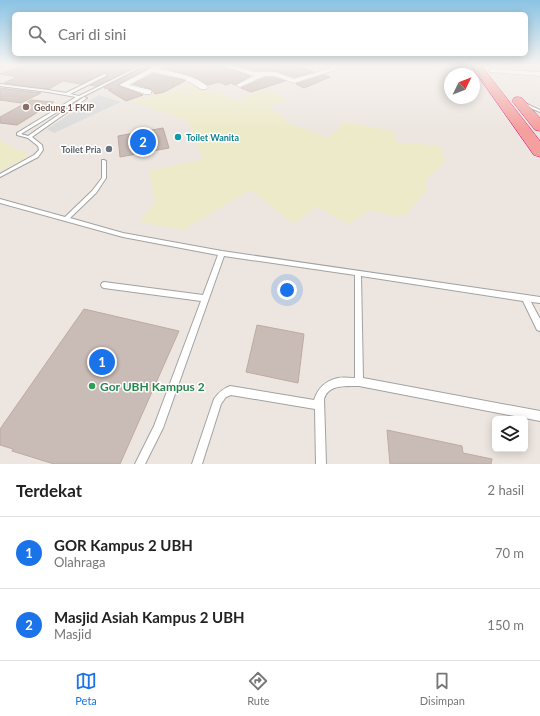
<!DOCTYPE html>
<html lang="id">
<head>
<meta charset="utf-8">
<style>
	:root { --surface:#fff; --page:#f2f2f2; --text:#222; --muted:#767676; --line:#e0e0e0; --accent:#1a73e8 }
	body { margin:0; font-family:Lato,sans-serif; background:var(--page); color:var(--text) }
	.controls { position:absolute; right:12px; bottom:12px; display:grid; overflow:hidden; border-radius:6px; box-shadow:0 2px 10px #0003 }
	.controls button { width:36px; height:36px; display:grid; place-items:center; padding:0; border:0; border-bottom:1px solid var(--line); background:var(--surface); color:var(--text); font:20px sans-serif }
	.compass { position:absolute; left:444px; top:68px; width:36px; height:36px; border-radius:50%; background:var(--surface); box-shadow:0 2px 10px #0003; rotate:47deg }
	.you { position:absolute; left:287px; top:290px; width:14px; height:14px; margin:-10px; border:3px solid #fff; border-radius:50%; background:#1a73e8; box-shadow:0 0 0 6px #1a73e833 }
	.badge { display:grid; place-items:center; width:26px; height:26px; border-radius:50%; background:var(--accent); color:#fff; font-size:13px; font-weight:700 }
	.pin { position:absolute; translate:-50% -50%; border:2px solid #fff; box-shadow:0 1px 4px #0006 }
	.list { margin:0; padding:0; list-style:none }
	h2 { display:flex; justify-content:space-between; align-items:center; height:52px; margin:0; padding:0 16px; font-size:17px }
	h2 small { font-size:13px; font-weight:400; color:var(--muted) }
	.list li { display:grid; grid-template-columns:26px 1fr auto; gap:12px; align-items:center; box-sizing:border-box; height:72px; padding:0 16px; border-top:1px solid var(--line) }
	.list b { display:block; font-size:15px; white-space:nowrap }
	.list p { margin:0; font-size:13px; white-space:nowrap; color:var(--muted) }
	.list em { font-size:13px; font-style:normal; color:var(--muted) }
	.icon { flex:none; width:22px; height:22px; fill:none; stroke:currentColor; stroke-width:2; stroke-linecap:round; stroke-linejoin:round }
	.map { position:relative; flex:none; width:540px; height:464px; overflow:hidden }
	.search { position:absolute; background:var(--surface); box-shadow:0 2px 10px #0003; left:12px; right:12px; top:12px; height:44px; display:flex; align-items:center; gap:10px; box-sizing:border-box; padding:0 14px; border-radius:6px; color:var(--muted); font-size:15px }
	.sheet { height:196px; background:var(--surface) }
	nav { display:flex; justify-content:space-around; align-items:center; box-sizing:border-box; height:56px; border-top:1px solid var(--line); background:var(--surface); font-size:11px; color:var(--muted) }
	nav a { display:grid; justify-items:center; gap:2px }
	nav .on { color:var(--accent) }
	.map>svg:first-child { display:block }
	.farmland { fill:#edeaca }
	.parking { fill:#dbdbdb }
	.building { fill:#c9bbb6; stroke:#bfaaa2 }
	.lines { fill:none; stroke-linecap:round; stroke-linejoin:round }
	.service-casing { stroke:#a2a2a2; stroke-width:2 }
	.minor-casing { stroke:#a2a2a2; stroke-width:1 }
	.trunk-casing { stroke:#db1d81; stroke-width:1 }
	.service { fill:#fff; fill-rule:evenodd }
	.minor { fill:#fff; fill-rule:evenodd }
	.trunk { fill:#f4a09e; fill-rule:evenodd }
	.education-dot { fill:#8d6e63; stroke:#fff; stroke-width:1.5 }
	.culture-dot { fill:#0f9aa8; stroke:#fff; stroke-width:1.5 }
	.worship-dot { fill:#6b7280; stroke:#fff; stroke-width:1.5 }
	.leisure-dot { fill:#2e9e5b; stroke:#fff; stroke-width:1.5 }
	.labels { text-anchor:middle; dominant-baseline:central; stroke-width:3; stroke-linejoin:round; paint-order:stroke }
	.far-education-label { font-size:9px; font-weight:bold; fill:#785e54; stroke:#fff; text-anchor:start }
	.far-culture-label { font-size:9px; font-weight:bold; fill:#0d838f; stroke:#fff; text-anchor:start }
	.far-worship-label { font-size:9px; font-weight:bold; fill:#5b616d; stroke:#fff; text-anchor:end }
	.near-leisure-label { font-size:12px; font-weight:bold; fill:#27864d; stroke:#fff; text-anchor:start }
</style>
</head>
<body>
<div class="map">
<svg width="540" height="464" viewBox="0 0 540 464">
	<rect width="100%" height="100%" fill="#ede6e0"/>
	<g class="farmland">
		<polygon points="193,83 209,92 215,91 236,100 266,89 288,99 268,107 287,119 285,122 329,138 345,122 394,131 395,142 441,146 445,162 426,180 427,190 405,216 392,216 371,210 348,224 317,207 293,224 251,190 183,230 140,222 155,202 149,171 203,159 188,121 131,101 173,90"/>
		<polygon points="0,140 30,156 0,171"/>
	</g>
	<polygon class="parking" points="99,95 121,102 54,133 47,129"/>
	<g class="building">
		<polygon points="28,64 141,64 96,86 90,85 107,77 107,73 103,73 81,84 63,81 49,89 4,83 17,77 0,74"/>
		<polygon points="148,64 156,64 118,85 119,86 143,95 126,101 108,90 112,89 104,88"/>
		<polygon points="168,64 216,64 250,76 235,85 231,83 226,85 219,82 208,85 192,76 163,68"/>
		<polygon points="232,64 301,64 301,67 314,72 294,77 277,71 253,70"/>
		<polygon points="153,74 183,80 185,81 164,92 155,94 151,89 133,84"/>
		<polygon points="324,75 330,77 304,88 296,84"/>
		<polygon points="264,78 275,78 285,81 251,92 241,88"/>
		<polygon points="0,88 41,93 21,103 0,100"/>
		<polygon points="31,100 54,102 17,125 0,123 0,117"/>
		<polygon points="163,128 169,148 120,157 118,136"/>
		<polygon points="84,309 179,331 120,464 54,464 12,451 13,449 0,445 0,429"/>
		<polygon points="257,325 304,334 298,383 246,372"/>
		<polygon points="387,430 462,446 463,453 492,459 491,464 390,464"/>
	</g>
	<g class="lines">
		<defs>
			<g id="service">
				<polygon points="144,64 147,64 80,98 21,134 28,136 84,97 87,98 32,137 42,145 43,150 38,157 0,177 0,174 34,155 39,150 38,146 28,138 17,135 17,133 76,97 48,92 0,86 0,84 48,90 66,93 104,74 106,74 106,76 70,94 79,96"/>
				<polygon points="523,103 525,103 540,110 540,112 523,105"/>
				<path d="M102,160H104L106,161V178L96,193L70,218L123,233L222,251L540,297V303L531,302L540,319V331L537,330L523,301L361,276L363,378L540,411V421L359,386C347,386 328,384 324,399L326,464H316L315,409L231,395L226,397L221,404L202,464H192L214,399C219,392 223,389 230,386L314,400C318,388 325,381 338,378C343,377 349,378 355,378V275L224,256L163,428L145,464H135L154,426L201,301L104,288L102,287L101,285L102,283L104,282L203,295L218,255L123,237L0,203V199L65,217L92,191L102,178Z"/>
			</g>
			<g id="minor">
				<path d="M159,64H167L159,69C175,73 196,75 208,87L207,89H201L184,79L153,72L129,85L151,90V94H145L119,85Z"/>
				<polygon points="217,64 227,64 253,72 276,72 294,79 331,68 328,64 335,64 338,67 335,70 294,83 275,76 264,76 240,87 236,85 254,76"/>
				<polygon points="492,69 540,72 540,76 490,72 489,71"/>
			</g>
			<g id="trunk">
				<polygon points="470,64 480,64 540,141 540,157 534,155"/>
				<polygon points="518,97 522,98 540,118 540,131 535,130 512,101 514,98"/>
			</g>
		</defs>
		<use href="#service" class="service-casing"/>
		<use href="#minor" class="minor-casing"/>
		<use href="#trunk" class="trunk-casing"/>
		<use href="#service" class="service"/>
		<use href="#minor" class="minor"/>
		<use href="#trunk" class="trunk"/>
	</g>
	<linearGradient id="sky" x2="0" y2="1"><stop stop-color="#8ac3e4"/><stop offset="0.5" stop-color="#f7f4f1"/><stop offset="1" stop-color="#f7f4f1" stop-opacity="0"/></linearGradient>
	<rect width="540" height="129" fill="url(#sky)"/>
	<circle class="education-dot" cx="26" cy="107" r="4"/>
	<circle class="culture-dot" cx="178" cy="137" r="4"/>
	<circle class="worship-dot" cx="109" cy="149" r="4"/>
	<circle class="leisure-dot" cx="92" cy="386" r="4"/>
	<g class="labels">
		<g class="far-education-label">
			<text x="34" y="107">Gedung 1 FKIP</text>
		</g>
		<g class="far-culture-label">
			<text x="186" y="137">Toilet Wanita</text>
		</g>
		<g class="far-worship-label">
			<text x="101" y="149">Toilet Pria</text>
		</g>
		<g class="near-leisure-label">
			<text x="100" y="386">Gor UBH Kampus 2</text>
		</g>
	</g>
</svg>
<div class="controls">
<button><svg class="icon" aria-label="layers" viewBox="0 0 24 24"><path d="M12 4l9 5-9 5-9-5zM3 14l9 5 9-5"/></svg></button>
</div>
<svg class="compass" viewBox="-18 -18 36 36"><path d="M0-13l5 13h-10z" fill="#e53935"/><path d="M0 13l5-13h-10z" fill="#767676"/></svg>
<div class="you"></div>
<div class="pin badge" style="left:102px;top:362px">1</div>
<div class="pin badge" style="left:143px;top:142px">2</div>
<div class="search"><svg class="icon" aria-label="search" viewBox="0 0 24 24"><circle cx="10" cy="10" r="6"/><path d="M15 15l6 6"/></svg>Cari di sini</div>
</div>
<section class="sheet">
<h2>Terdekat<small>2 hasil</small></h2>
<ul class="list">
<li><span class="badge">1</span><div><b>GOR Kampus 2 UBH</b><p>Olahraga</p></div><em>70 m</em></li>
<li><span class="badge">2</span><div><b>Masjid Asiah Kampus 2 UBH</b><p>Masjid</p></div><em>150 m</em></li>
</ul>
</section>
<nav>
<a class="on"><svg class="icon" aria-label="map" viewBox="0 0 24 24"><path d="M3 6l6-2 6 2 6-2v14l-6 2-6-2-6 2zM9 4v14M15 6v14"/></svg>Peta</a>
<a><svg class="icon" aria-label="directions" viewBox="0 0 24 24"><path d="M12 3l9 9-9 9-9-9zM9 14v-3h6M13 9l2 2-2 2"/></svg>Rute</a>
<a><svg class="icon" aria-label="saved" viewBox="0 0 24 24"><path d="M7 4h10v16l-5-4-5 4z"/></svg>Disimpan</a>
</nav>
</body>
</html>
